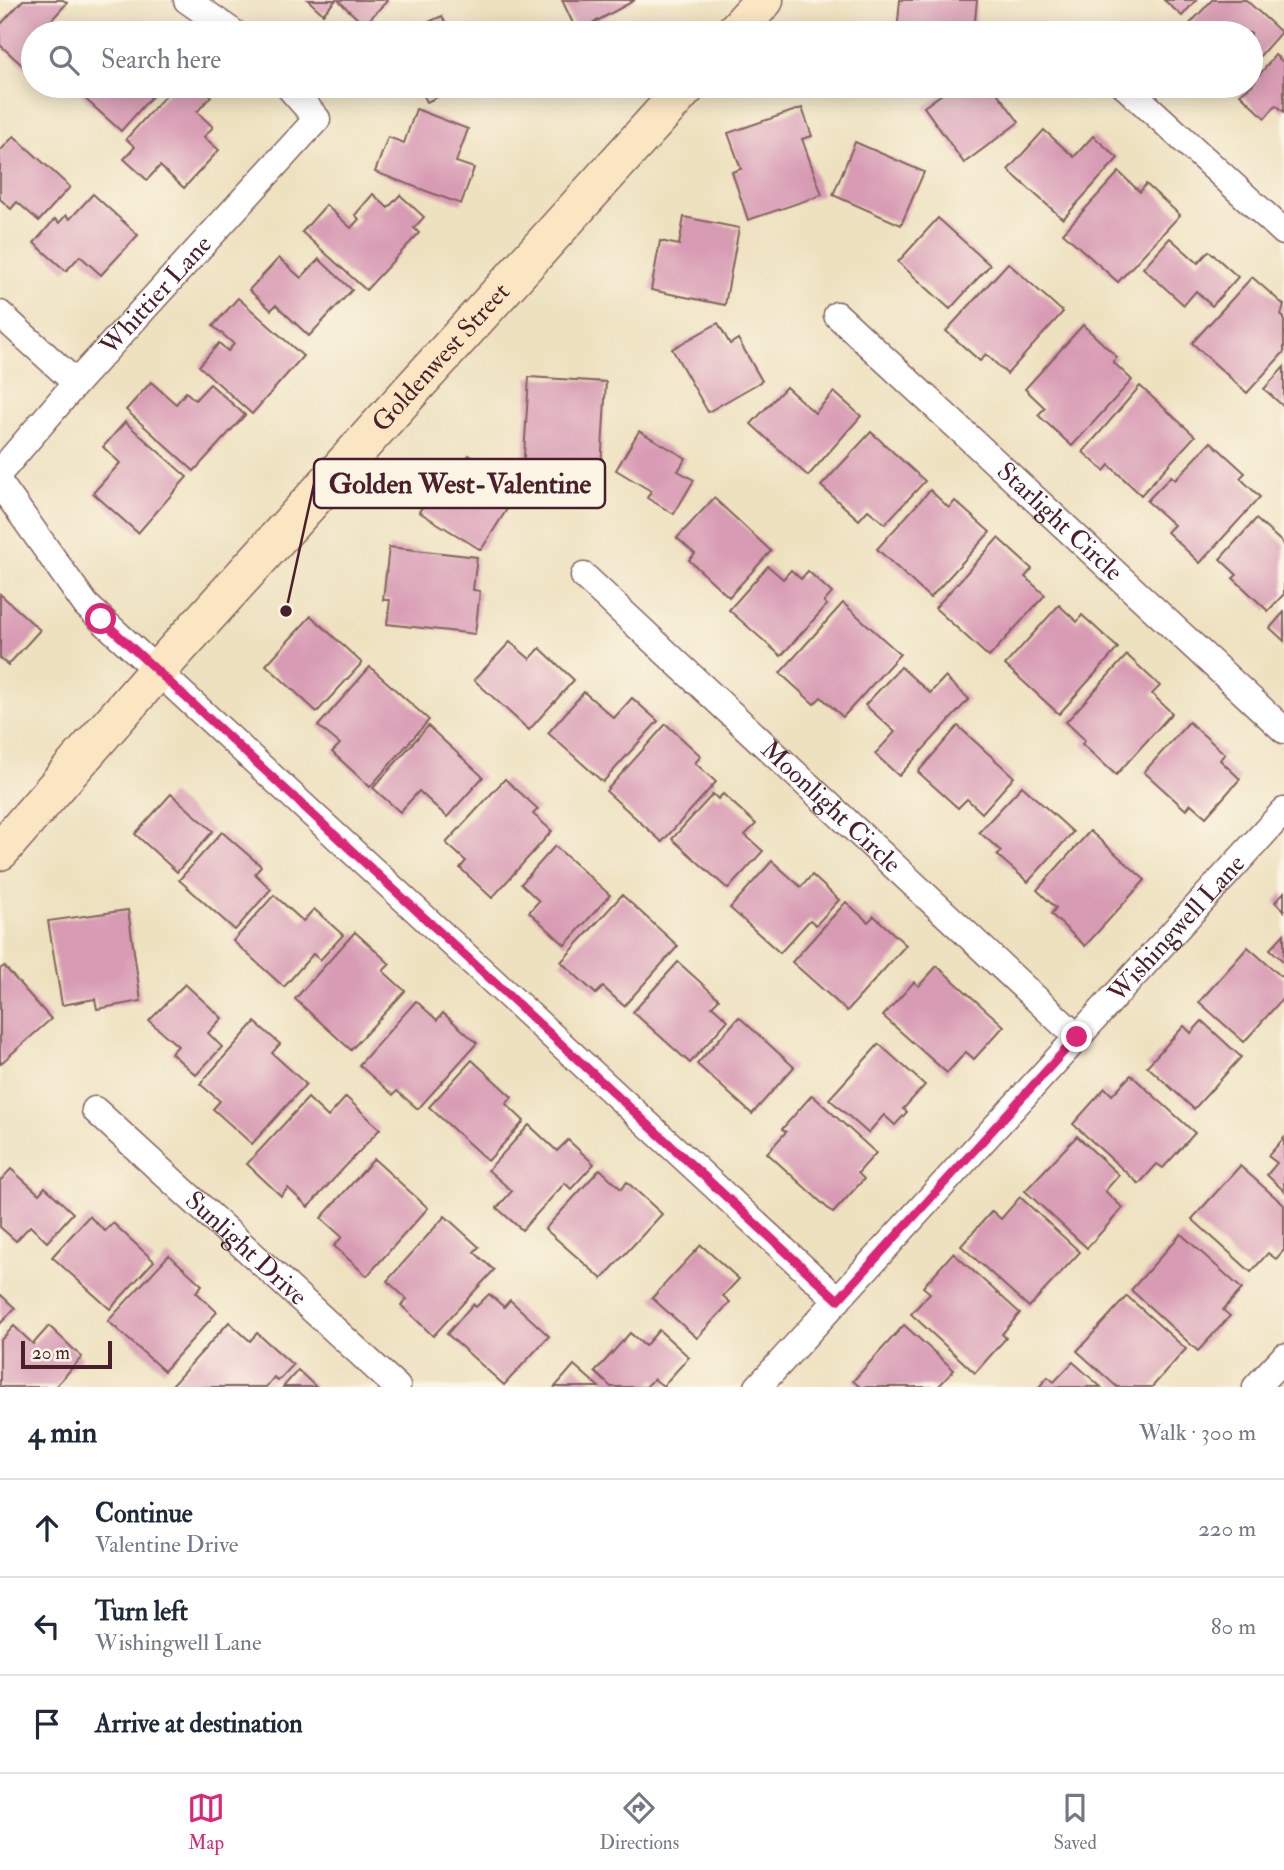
<!DOCTYPE html>
<html lang="en">
<head>
<meta charset="utf-8">
<style>
	:root { --surface:#fff; --page:#f6f6f7; --text:#1f2937; --muted:#747a83; --line:#e0e1e3; --accent:#db2777 }
	body { margin:0; font-family:"IM FELL Double Pica",serif; background:var(--page); color:var(--text) }
	.scale { position:absolute; left:21px; bottom:18px; width:91px; box-sizing:border-box; padding-left:7px; border:4px solid #4a1f2b; border-top:0; font-size:19px; line-height:24px; white-space:nowrap; color:#4a1f2b; -webkit-text-stroke:5px #fcf5e5; paint-order:stroke }
	.stop { position:absolute; width:21px; height:21px; margin:-16px; border:5px solid #db2777; border-radius:50%; background:#fff }
	.stop.end { background:#db2777; border-color:#fff; box-shadow:0 2px 7px #0008 }
	.list { margin:0; padding:0; list-style:none }
	h2 { display:flex; justify-content:space-between; align-items:center; height:91px; margin:0; padding:0 28px; font-size:30px }
	h2 small { font-size:23px; font-weight:400; color:var(--muted) }
	.list li { display:grid; grid-template-columns:46px 1fr auto; gap:21px; align-items:center; box-sizing:border-box; height:98px; padding:0 28px; border-top:2px solid var(--line) }
	.list b { display:block; font-size:26px; white-space:nowrap }
	.list p { margin:0; font-size:23px; white-space:nowrap; color:var(--muted) }
	.list em { font-size:23px; font-style:normal; color:var(--muted) }
	.icon { flex:none; width:38px; height:38px; fill:none; stroke:currentColor; stroke-width:2; stroke-linecap:round; stroke-linejoin:round }
	.map { position:relative; flex:none; width:1284px; height:1387px; overflow:hidden }
	.search { position:absolute; background:var(--surface); box-shadow:0 4px 18px #0003; left:21px; right:21px; top:21px; height:77px; display:flex; align-items:center; gap:18px; box-sizing:border-box; padding:0 24px; border-radius:38px; color:var(--muted); font-size:26px }
	.sheet { height:385px; background:var(--surface) }
	nav { display:flex; justify-content:space-around; align-items:center; box-sizing:border-box; height:98px; border-top:2px solid var(--line); background:var(--surface); font-size:19px; color:var(--muted) }
	nav a { display:grid; justify-items:center; gap:4px }
	nav .on { color:var(--accent) }
	.map>svg:first-child { display:block }
	.building { fill:#d89bb4 }
	.lines { fill:none; stroke-linecap:round; stroke-linejoin:round }
	.minor-casing { stroke:#83635f; stroke-width:29 }
	.secondary-casing { stroke:#83635f; stroke-width:41 }
	.minor { stroke:#fff; stroke-width:26 }
	.secondary { stroke:#fbe6c3; stroke-width:38 }
	.route { stroke:#db2777; stroke-width:9 }
	.labels { text-anchor:middle; dominant-baseline:central; stroke-width:5; stroke-linejoin:round; paint-order:stroke }
	.street-label { font-size:26px; fill:#4a1f2b; stroke:#fcf5e5 }
	.leader { fill:none; stroke:#4a1f2b; stroke-width:2.5 }
	.callout-dot { fill:#4a1f2b; stroke:#fcf5e5; stroke-width:2.5 }
	.callout { fill:#fcf5e5; stroke:#4a1f2b; stroke-width:2.5 }
	.callout-label { font-size:28px; text-anchor:middle; font-weight:bold; fill:#4a1f2b }
</style>
</head>
<body>
<div class="map">
<svg width="1284" height="1387" viewBox="0 0 1284 1387">
	<rect width="100%" height="100%" fill="#fcf5e5"/>
	<filter id="ink" filterUnits="userSpaceOnUse"><feTurbulence type="fractalNoise" baseFrequency=".0143" numOctaves="2"/><feDisplacementMap in="SourceGraphic" scale="14" xChannelSelector="R" yChannelSelector="G"/><feConvolveMatrix kernelMatrix="1 2 1 2 8 2 1 2 1" color-interpolation-filters="sRGB"/></filter>
	<filter id="wash" filterUnits="userSpaceOnUse"><feTurbulence type="fractalNoise" baseFrequency=".00686" numOctaves="4" result="noise"/><feDisplacementMap in="SourceGraphic" scale="28" xChannelSelector="R" yChannelSelector="G"/><feGaussianBlur stdDeviation="1.57" result="paint"/><feColorMatrix in="noise" values="0 0 0 0 0 0 0 0 0 0 0 0 0 0 0 0 0 1.4 0 .05"/><feComposite in="paint" operator="in"/></filter>
	<g filter="url(#wash)">
		<rect width="100%" height="100%" fill="#eee1c0"/>
		<g id="blocks">
			<g class="building">
				<polygon points="23,0 63,0 67,3 46,26 54,33 33,33 33,75 0,45 0,25"/>
				<polygon points="308,0 336,0 323,14"/>
				<polygon points="338,0 388,0 364,25"/>
				<polygon points="562,0 635,0 577,32"/>
				<polygon points="900,0 977,0 974,31 897,33"/>
				<polygon points="1164,0 1196,0 1182,16"/>
				<polygon points="1212,0 1246,0 1281,32 1251,66 1251,33 1190,33 1185,29"/>
				<polygon points="442,16 450,33 404,33"/>
				<polygon points="1275,55 1284,63 1284,112 1276,105 1265,118 1240,94 1251,86"/>
				<polygon points="71,86 161,86 121,131"/>
				<polygon points="174,86 200,86 211,96 197,112 213,127 204,137 219,150 184,188 160,166 147,180 124,159 135,147 126,139"/>
				<polygon points="419,86 461,86 427,102"/>
				<polygon points="953,86 992,86 1019,122 964,163 924,107"/>
				<polygon points="802,108 812,136 802,139 822,195 748,220 732,172 741,169 728,133"/>
				<polygon points="416,109 468,129 456,162 474,168 461,204 375,172 388,137 404,143"/>
				<polygon points="1044,130 1074,157 1093,136 1118,158 1063,219 1008,170"/>
				<polygon points="14,136 70,187 39,221 17,202 11,209 0,199 0,151"/>
				<polygon points="855,142 924,172 901,225 833,195"/>
				<polygon points="1119,172 1140,192 1146,184 1180,215 1118,282 1063,233"/>
				<polygon points="93,194 138,235 101,275 80,256 66,271 34,243 55,219 59,223 66,215 70,219"/>
				<polygon points="373,194 388,208 400,195 424,217 414,228 419,233 366,290 302,232 326,205 351,228 359,219 355,215"/>
				<polygon points="684,217 739,228 725,305 651,290 660,241 679,245"/>
				<polygon points="938,218 990,265 950,309 898,262"/>
				<polygon points="1170,238 1198,263 1209,251 1238,277 1212,306 1196,291 1184,305 1143,268"/>
				<polygon points="279,258 301,278 319,259 352,290 309,336 276,305 271,310 249,290"/>
				<polygon points="1008,263 1063,312 1007,374 986,354 980,361 946,331"/>
				<polygon points="1252,277 1284,305 1281,315 1284,318 1284,352 1247,393 1192,343"/>
				<polygon points="238,298 303,356 252,414 199,366 219,343 228,351 234,344 213,326"/>
				<polygon points="718,323 730,344 738,339 762,381 708,412 672,349"/>
				<polygon points="1083,325 1117,357 1113,362 1132,380 1072,446 1038,415 1045,408 1025,389"/>
				<polygon points="1284,367 1284,407 1264,389"/>
				<polygon points="529,377 606,382 601,468 569,466 569,474 523,471"/>
				<polygon points="151,382 176,404 186,392 195,400 210,384 245,415 194,471 126,410"/>
				<polygon points="1140,386 1195,436 1141,495 1109,465 1104,471 1083,452"/>
				<polygon points="786,387 815,413 834,392 861,416 808,476 751,424"/>
				<polygon points="125,422 187,477 138,533 93,493 120,463 103,447"/>
				<polygon points="639,431 686,458 678,471 694,480 674,514 647,498 651,491 616,470"/>
				<polygon points="871,432 925,481 885,524 868,510 859,520 821,486"/>
				<polygon points="1211,442 1245,473 1240,478 1260,497 1200,563 1167,532 1174,525 1147,501 1171,476 1175,480"/>
				<polygon points="469,455 521,487 481,550 419,512 447,467 458,473"/>
				<polygon points="930,490 949,508 955,501 990,532 930,598 877,549"/>
				<polygon points="714,498 771,551 729,597 689,560 695,554 677,538"/>
				<polygon points="1256,519 1284,544 1284,594 1268,611 1233,578 1237,575 1220,559"/>
				<polygon points="998,538 1032,569 1025,577 1045,595 989,657 935,608"/>
				<polygon points="389,547 477,557 473,590 480,591 475,634 387,624 390,600 383,600"/>
				<polygon points="768,566 783,579 791,570 801,579 808,571 832,593 824,602 827,605 781,656 729,610"/>
				<polygon points="0,594 40,630 8,665 0,658"/>
				<polygon points="843,603 900,654 843,717 821,697 814,704 780,673"/>
				<polygon points="1059,605 1077,622 1082,615 1118,648 1059,714 1005,665"/>
				<polygon points="1284,612 1284,641 1270,628"/>
				<polygon points="311,616 362,663 317,712 266,665"/>
				<polygon points="510,642 530,659 540,648 574,680 529,730 474,680"/>
				<polygon points="1127,655 1160,686 1152,694 1172,713 1116,775 1082,744 1085,740 1066,722"/>
				<polygon points="370,667 429,720 370,787 332,752 340,744 318,726"/>
				<polygon points="901,667 930,693 945,677 969,699 899,776 875,754 895,732 865,705"/>
				<polygon points="584,692 614,718 632,698 658,721 603,782 548,733"/>
				<polygon points="1189,722 1225,754 1220,760 1240,779 1206,817 1191,804 1186,810 1144,772"/>
				<polygon points="666,724 701,756 695,763 716,782 662,842 606,791"/>
				<polygon points="428,726 483,777 447,817 419,791 400,812 373,788"/>
				<polygon points="958,726 1014,777 982,813 967,799 958,808 918,772"/>
				<polygon points="505,779 538,809 533,814 552,831 492,898 460,868 466,861 446,843"/>
				<polygon points="1022,786 1073,832 1028,882 997,855 1001,851 979,832"/>
				<polygon points="171,794 213,831 177,872 135,834"/>
				<polygon points="713,794 718,799 723,794 756,824 745,835 763,851 728,889 672,839"/>
				<polygon points="1090,831 1145,880 1085,946 1051,914 1056,908 1037,890"/>
				<polygon points="222,832 261,866 255,874 271,889 235,930 179,880"/>
				<polygon points="555,846 610,895 565,945 529,912 539,901 521,884"/>
				<polygon points="772,861 801,887 812,875 839,900 816,925 810,920 780,953 730,908"/>
				<polygon points="1284,892 1284,911 1275,902"/>
				<polygon points="274,895 303,921 314,909 343,935 320,960 313,954 284,987 233,941"/>
				<polygon points="622,895 678,946 624,1006 603,987 596,994 561,962"/>
				<polygon points="846,902 868,922 874,916 906,945 847,1011 792,962"/>
				<polygon points="128,910 141,1001 97,1009 95,999 62,1005 48,921"/>
				<polygon points="355,932 390,964 383,971 405,991 351,1050 295,999"/>
				<polygon points="1284,934 1284,962 1270,949"/>
				<polygon points="1248,947 1284,979 1284,997 1244,1042 1199,1002"/>
				<polygon points="678,962 719,999 712,1006 728,1020 690,1063 633,1012"/>
				<polygon points="4,966 51,1019 0,1064 0,969"/>
				<polygon points="937,966 1004,1026 974,1059 966,1052 947,1073 883,1016 914,982 919,986"/>
				<polygon points="185,984 222,1018 208,1033 222,1047 196,1075 171,1053 178,1046 149,1021"/>
				<polygon points="416,1001 437,1020 443,1013 477,1043 418,1109 397,1091 393,1095 359,1065"/>
				<polygon points="739,1017 794,1067 752,1114 697,1064"/>
				<polygon points="1202,1021 1241,1057 1194,1109 1147,1066 1184,1026 1191,1033"/>
				<polygon points="255,1022 280,1044 272,1053 306,1084 252,1144 213,1109 220,1101 200,1084"/>
				<polygon points="879,1044 925,1085 903,1109 907,1112 895,1125 884,1115 868,1133 829,1099"/>
				<polygon points="472,1060 512,1097 506,1104 524,1121 488,1161 429,1107"/>
				<polygon points="1131,1075 1195,1133 1163,1168 1157,1164 1139,1184 1073,1124 1105,1088 1112,1095"/>
				<polygon points="812,1095 876,1153 858,1173 864,1179 833,1213 767,1153 786,1132 782,1129"/>
				<polygon points="346,1097 380,1129 308,1207 288,1188 281,1196 247,1164 308,1098 328,1117"/>
				<polygon points="529,1125 557,1151 568,1140 594,1164 571,1189 565,1183 522,1230 497,1208 512,1191 488,1170"/>
				<polygon points="1077,1136 1119,1175 1105,1191 1123,1208 1087,1248 1025,1191"/>
				<polygon points="1284,1138 1284,1191 1267,1175 1277,1163 1268,1156"/>
				<polygon points="374,1159 428,1208 367,1276 334,1246 342,1237 321,1218"/>
				<polygon points="1240,1166 1284,1205 1284,1250 1276,1259 1268,1253 1251,1272 1192,1219"/>
				<polygon points="11,1169 39,1194 45,1187 73,1213 47,1242 30,1226 16,1241 0,1227 0,1181"/>
				<polygon points="600,1169 621,1189 627,1182 662,1214 602,1279 545,1229"/>
				<polygon points="1020,1197 1080,1252 1029,1307 961,1246 992,1211 1001,1219"/>
				<polygon points="89,1216 105,1231 113,1223 154,1261 110,1309 52,1257"/>
				<polygon points="445,1216 479,1247 474,1252 494,1270 433,1336 401,1305 407,1299 387,1281"/>
				<polygon points="1181,1234 1242,1289 1223,1310 1230,1316 1198,1351 1131,1290"/>
				<polygon points="701,1245 739,1279 723,1296 730,1302 697,1338 652,1298"/>
				<polygon points="953,1253 1020,1313 1002,1334 1006,1338 975,1373 911,1314 930,1293 923,1287"/>
				<polygon points="169,1255 202,1285 196,1292 217,1312 164,1371 108,1321"/>
				<polygon points="0,1294 15,1308 0,1324"/>
				<polygon points="489,1294 504,1307 510,1300 549,1336 504,1385 447,1334 473,1304 476,1307"/>
				<polygon points="1127,1296 1186,1349 1152,1387 1117,1387 1077,1351"/>
				<polygon points="229,1322 250,1341 257,1333 293,1365 278,1381 274,1377 266,1387 175,1387 172,1385"/>
				<polygon points="904,1325 954,1370 938,1387 860,1387 853,1381"/>
				<polygon points="14,1326 33,1344 49,1326 82,1357 55,1387 0,1387 0,1341"/>
				<polygon points="659,1330 689,1357 663,1386 654,1379 646,1387 611,1387 595,1372 630,1333 645,1346"/>
				<polygon points="1073,1362 1101,1387 1039,1387 1048,1377 1054,1382"/>
				<polygon points="574,1365 599,1387 555,1387"/>
				<polygon points="298,1370 316,1387 283,1387"/>
			</g>
		</g>
	</g>
	<g filter="url(#ink)">
		<use href="#blocks" fill-opacity="0" stroke="#83635f" stroke-width="2"/>
		<g class="lines">
			<defs>
				<g id="minor">
					<polyline points="187,0 234,33"/>
					<polyline points="1125,86 1284,232"/>
					<polyline points="0,314 76,383"/>
					<path id="s1" d="M837,315L1284,730"/>
					<path id="s2" d="M0,472L76,383L317,119L288,86"/>
					<polyline points="0,484 86,605 838,1300"/>
					<path id="s3" d="M584,576L1077,1037"/>
					<path id="s4" d="M95,1110L397,1387"/>
					<path id="s5" d="M758,1387L1284,811"/>
					<polyline points="1256,1387 1284,1357"/>
				</g>
				<g id="secondary">
					<polyline points="734,33 764,0"/>
					<path id="s6" d="M0,851L158,670L687,86"/>
				</g>
			</defs>
			<use href="#minor" class="minor-casing"/>
			<use href="#secondary" class="secondary-casing"/>
			<use href="#minor" class="minor"/>
			<use href="#secondary" class="secondary"/>
		</g>
	</g>
	<g class="lines" filter="url(#ink)">
		<polyline class="route" points="101,619 838,1300 1077,1037"/>
	</g>
	<g class="labels">
		<g class="street-label">
			<text stroke="none"><textPath href="#s2" startOffset="236">Whittier Lane</textPath></text>
			<text stroke="none"><textPath href="#s6" startOffset="662">Goldenwest Street</textPath></text>
			<text stroke="none"><textPath href="#s1" startOffset="304">Starlight Circle</textPath></text>
			<text stroke="none"><textPath href="#s3" startOffset="338">Moonlight Circle</textPath></text>
			<text stroke="none"><textPath href="#s5" startOffset="621">Wishingwell Lane</textPath></text>
			<text stroke="none"><textPath href="#s4" startOffset="205">Sunlight Drive</textPath></text>
		</g>
	</g>
	<path class="leader" d="M286 611L314 484"/>
	<circle class="callout-dot" cx="286" cy="611" r="7"/>
	<rect class="callout" x="314" y="459" width="291" height="49" rx="7"/>
	<g class="callout-label">
		<text x="460" y="493">Golden West-Valentine</text>
	</g>
</svg>
<div class="scale">20 m</div>
<div class="stop" style="left:101px;top:619px"></div>
<div class="stop end" style="left:1077px;top:1037px"></div>
<div class="search"><svg class="icon" aria-label="search" viewBox="0 0 24 24"><circle cx="10" cy="10" r="6"/><path d="M15 15l6 6"/></svg>Search here</div>
</div>
<section class="sheet">
<h2>4 min<small>Walk · 300 m</small></h2>
<ul class="list">
<li><svg class="icon" aria-label="ahead" viewBox="0 0 24 24"><path d="M12 20V5M6 11l6-6 6 6"/></svg><div><b>Continue</b><p>Valentine Drive</p></div><em>220 m</em></li>
<li><svg class="icon" aria-label="left" viewBox="0 0 24 24"><path d="M17 20v-9H6M10 6l-5 5 5 5"/></svg><div><b>Turn left</b><p>Wishingwell Lane</p></div><em>80 m</em></li>
<li><svg class="icon" aria-label="arrive" viewBox="0 0 24 24"><path d="M6 21V4h12l-3 4 3 4H6"/></svg><div><b>Arrive at destination</b></div></li>
</ul>
</section>
<nav>
<a class="on"><svg class="icon" aria-label="map" viewBox="0 0 24 24"><path d="M3 6l6-2 6 2 6-2v14l-6 2-6-2-6 2zM9 4v14M15 6v14"/></svg>Map</a>
<a><svg class="icon" aria-label="directions" viewBox="0 0 24 24"><path d="M12 3l9 9-9 9-9-9zM9 14v-3h6M13 9l2 2-2 2"/></svg>Directions</a>
<a><svg class="icon" aria-label="saved" viewBox="0 0 24 24"><path d="M7 4h10v16l-5-4-5 4z"/></svg>Saved</a>
</nav>
</body>
</html>
